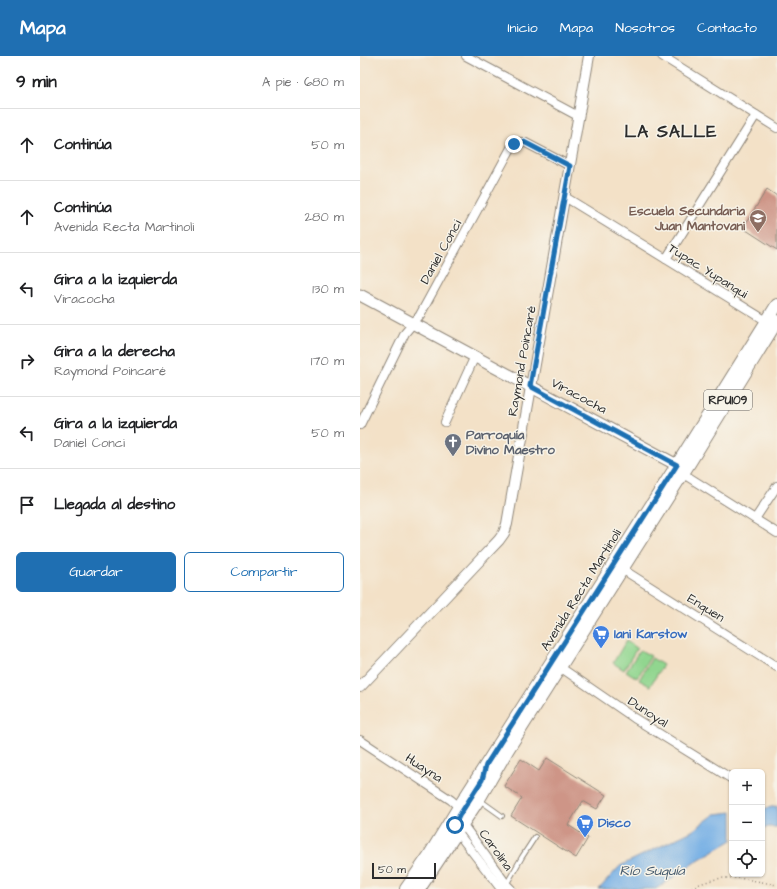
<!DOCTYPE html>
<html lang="es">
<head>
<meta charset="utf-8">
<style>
	:root { --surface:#fff; --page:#f2f2f2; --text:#202124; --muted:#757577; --line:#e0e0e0; --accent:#1f6fb2 }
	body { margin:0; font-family:"Architects Daughter",sans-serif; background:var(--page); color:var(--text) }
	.controls { position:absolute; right:12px; bottom:12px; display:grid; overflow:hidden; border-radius:6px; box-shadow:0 1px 3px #0004 }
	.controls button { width:36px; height:36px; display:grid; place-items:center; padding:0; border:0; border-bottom:1px solid var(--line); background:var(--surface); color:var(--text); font:20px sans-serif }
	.scale { position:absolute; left:12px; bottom:10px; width:64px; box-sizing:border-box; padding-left:4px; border:2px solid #2b2b2b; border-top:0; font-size:11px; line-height:14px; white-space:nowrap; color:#2b2b2b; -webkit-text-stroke:3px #f7f3e8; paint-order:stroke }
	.stop { position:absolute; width:12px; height:12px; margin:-9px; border:3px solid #1f6fb2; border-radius:50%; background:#fff }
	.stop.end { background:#1f6fb2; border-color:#fff; box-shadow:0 1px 4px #0008 }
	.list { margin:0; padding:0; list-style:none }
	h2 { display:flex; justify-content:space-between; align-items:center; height:52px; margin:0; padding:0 16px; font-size:17px }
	h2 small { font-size:13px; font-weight:400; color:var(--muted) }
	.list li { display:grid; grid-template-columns:26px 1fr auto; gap:12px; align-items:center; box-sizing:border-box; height:72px; padding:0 16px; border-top:1px solid var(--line) }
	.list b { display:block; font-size:15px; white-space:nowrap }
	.list p { margin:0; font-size:13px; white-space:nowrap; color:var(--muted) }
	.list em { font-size:13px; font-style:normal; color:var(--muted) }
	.actions { display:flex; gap:8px; padding:12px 16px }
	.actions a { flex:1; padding:9px 0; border:1px solid var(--accent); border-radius:6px; text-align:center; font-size:14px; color:var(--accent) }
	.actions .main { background:var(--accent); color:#fff }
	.icon { flex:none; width:22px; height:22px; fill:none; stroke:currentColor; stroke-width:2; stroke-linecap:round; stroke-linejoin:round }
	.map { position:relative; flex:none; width:417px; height:833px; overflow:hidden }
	header { display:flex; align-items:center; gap:24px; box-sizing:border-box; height:56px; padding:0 20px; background:var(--accent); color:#fff }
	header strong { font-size:19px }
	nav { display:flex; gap:22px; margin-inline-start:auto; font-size:14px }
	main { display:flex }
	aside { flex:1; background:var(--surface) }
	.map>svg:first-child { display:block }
	.green { fill:#91d68f; stroke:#5e805d }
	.water { fill:#74afe5; stroke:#506d88 }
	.building { fill:#ce9587 }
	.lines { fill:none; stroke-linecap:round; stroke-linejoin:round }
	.service-casing { stroke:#8f8679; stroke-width:6 }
	.minor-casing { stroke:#8f8679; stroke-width:10 }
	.tertiary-casing { stroke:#8f8679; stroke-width:12 }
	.secondary-casing { stroke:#8f8679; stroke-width:13 }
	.primary-casing { stroke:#8f8679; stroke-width:14 }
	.path { stroke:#8f8679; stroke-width:1.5; stroke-dasharray:1 3; stroke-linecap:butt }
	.service { stroke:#fff; stroke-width:4 }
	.minor { stroke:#fff; stroke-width:8 }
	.tertiary { stroke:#fff; stroke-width:10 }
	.secondary { stroke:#fff; stroke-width:11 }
	.primary { stroke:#fff; stroke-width:12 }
	.route { stroke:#1f6fb2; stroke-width:5 }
	.labels { text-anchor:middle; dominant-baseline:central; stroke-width:3; stroke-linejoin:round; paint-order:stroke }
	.shield { fill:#f7f3e8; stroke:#686764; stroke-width:1 }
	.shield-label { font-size:12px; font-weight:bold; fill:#2b2b2b }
	.education-label { font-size:13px; font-weight:bold; fill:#785e54; stroke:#f7f3e8; text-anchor:end }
	.street-label { font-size:13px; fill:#2b2b2b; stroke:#f7f3e8 }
	.worship-label { font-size:13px; font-weight:bold; fill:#5b616d; stroke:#f7f3e8; text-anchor:start }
	.shop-label { font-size:13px; font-weight:bold; fill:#366cbe; stroke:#f7f3e8; text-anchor:start }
	.water-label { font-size:14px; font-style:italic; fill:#45596c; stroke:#f7f3e8 }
	.district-label { font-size:17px; font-weight:bold; letter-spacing:1px; fill:#2b2b2b; stroke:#f7f3e8 }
</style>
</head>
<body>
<header>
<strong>Mapa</strong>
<nav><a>Inicio</a><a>Mapa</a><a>Nosotros</a><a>Contacto</a></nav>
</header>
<main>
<aside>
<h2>9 min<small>A pie · 680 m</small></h2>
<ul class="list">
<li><svg class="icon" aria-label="ahead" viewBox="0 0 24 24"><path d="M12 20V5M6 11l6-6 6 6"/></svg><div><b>Continúa</b></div><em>50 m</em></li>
<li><svg class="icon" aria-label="ahead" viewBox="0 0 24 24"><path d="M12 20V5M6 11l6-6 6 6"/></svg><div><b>Continúa</b><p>Avenida Recta Martinoli</p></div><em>280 m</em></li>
<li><svg class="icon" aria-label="left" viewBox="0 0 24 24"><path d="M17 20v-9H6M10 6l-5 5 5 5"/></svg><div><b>Gira a la izquierda</b><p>Viracocha</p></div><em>130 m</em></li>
<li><svg class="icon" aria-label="right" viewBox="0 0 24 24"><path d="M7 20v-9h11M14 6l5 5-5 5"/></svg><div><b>Gira a la derecha</b><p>Raymond Poincaré</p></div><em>170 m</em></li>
<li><svg class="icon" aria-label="left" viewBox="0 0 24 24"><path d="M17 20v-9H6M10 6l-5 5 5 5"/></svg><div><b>Gira a la izquierda</b><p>Daniel Conci</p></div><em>50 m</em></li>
<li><svg class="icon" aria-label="arrive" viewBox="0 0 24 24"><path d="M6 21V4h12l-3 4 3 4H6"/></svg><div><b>Llegada al destino</b></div></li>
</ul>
<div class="actions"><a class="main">Guardar</a><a>Compartir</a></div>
</aside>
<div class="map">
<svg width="417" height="833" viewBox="0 0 417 833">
	<rect width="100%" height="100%" fill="#f7f3e8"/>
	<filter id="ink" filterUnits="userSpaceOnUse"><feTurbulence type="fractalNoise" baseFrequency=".025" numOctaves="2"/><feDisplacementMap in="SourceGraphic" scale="8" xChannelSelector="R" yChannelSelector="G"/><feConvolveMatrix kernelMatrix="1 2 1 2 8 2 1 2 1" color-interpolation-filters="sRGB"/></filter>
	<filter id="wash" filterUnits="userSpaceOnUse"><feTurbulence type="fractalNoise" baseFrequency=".012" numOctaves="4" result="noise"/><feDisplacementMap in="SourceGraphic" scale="16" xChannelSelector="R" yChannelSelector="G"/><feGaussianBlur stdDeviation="0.9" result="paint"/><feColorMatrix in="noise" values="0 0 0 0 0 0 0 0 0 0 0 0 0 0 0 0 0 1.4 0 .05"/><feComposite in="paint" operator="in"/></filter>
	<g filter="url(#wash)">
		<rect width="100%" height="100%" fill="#f3e1c7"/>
		<g class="green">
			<polygon points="266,585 277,592 264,614 253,607"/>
			<polygon points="280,594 291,600 277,622 266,615"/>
			<polygon points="292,602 303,609 290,630 279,624"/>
		</g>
		<g class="water">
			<polygon points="417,750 417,771 408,771 402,773 402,753"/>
			<polygon points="372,756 372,784 338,804 296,833 238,833 241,831 260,810 332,775 355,758"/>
		</g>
		<g id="blocks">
			<g class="building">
				<polygon points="407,133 417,140 417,194 383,172"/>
				<polygon points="187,702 246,739 237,753 223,745 208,769 228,782 216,802 151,760 162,742 144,730 161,703 179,715"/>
			</g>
		</g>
	</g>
	<g filter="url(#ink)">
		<use href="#blocks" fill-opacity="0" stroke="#8f8679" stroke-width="1"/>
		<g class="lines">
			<defs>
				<g id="service">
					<polyline points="121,745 142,760"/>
					<polyline points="146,829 162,801 175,781"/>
				</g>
				<g id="minor">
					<polyline points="106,0 218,60"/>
					<polyline points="302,0 417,72"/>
					<polyline points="205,141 306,203 410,267"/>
					<polyline points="306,203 396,59"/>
					<polyline points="85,366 115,300"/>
					<polyline points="0,369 45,277 60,259 151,92 157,86 164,86 210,110"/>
					<polyline points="321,414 322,417 417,477"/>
					<polyline points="395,463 417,430"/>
					<polyline points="262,513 417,611"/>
					<polyline points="197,609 274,662 372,723"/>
					<polyline points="0,684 91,744 99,751 99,754"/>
					<polyline points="101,766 147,829 151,833"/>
					<polyline points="97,776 141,833"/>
				</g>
				<polyline id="tertiary" points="0,631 120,504 139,484 144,477 147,468 229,0"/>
				<polyline id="secondary" points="0,239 317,409"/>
				<g id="primary">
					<polyline points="46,833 69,800 99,751 317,409 417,249"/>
					<polyline points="59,833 119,743 148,693 330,406 417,265"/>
				</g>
			</defs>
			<use href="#service" class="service-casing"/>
			<use href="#minor" class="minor-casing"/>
			<use href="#tertiary" class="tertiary-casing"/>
			<use href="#secondary" class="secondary-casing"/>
			<use href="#primary" class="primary-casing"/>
			<path class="path" d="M328,833C339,828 352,823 364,822C382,821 400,826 417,829"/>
			<use href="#service" class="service"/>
			<use href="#minor" class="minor"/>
			<use href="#tertiary" class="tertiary"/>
			<use href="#secondary" class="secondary"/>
			<use href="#primary" class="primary"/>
		</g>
	</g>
	<g class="lines" filter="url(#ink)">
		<polyline class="route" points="95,769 99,760 122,724 126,709 317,409 170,330 210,110 164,86 157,86 154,88"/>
	</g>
	<defs>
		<symbol id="school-pin" viewBox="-11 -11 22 30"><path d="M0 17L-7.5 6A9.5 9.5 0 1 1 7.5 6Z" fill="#8d6e63" stroke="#f7f3e8"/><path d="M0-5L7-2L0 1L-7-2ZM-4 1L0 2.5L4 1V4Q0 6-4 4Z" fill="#fff"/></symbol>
		<symbol id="church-pin" viewBox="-11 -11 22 30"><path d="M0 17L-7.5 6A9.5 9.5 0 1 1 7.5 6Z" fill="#6b7280" stroke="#f7f3e8"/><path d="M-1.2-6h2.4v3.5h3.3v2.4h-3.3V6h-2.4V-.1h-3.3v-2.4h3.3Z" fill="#fff"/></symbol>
		<symbol id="supermarket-pin" viewBox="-11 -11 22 30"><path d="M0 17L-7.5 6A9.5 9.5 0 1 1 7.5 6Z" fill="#3f7fe0" stroke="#f7f3e8"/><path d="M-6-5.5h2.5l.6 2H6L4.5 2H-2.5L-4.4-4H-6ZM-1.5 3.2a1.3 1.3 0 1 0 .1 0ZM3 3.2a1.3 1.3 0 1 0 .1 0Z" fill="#fff"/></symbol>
	</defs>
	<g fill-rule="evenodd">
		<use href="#school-pin" x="388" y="152" width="20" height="27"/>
		<use href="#church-pin" x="83" y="376" width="20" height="27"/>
		<use href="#supermarket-pin" x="231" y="568" width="20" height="27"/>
		<use href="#supermarket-pin" x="215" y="757" width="20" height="27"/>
	</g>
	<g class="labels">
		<rect class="shield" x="344" y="334" width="48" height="20" rx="3"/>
		<g class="shield-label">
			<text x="368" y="344">RPU109</text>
		</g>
		<g class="education-label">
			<text x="385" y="155">Escuela Secundaria<tspan x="385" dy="15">Juan Mantovani</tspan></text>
		</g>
		<g class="street-label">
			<text transform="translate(81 196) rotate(-61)">Daniel Conci</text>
			<text transform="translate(348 215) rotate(32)">Tupac Yupanqui</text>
			<text transform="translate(162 305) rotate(-80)">Raymond Poincaré</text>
			<text transform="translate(219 340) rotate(28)">Viracocha</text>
			<text transform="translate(221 534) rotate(-58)">Avenida Recta Martinoli</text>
			<text transform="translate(346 552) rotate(32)">Enquen</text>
			<text transform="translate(288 656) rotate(33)">Dunoyal</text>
			<text transform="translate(64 712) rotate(33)">Huayna</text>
			<text transform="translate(136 794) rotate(54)">Carolina</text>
		</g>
		<g class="worship-label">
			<text x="106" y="379">Parroquía<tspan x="106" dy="15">Divino Maestro</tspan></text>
		</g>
		<g class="shop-label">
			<text x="254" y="578">Iani Karstow</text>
			<text x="238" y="767">Disco</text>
		</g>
		<g class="water-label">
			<text x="292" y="815">Río Suquía</text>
		</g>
		<g class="district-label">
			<text x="311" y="76">LA SALLE</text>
		</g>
	</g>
</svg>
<div class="controls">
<button>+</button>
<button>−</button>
<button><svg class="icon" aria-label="locate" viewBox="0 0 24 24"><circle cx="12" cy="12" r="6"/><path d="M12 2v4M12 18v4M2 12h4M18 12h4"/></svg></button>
</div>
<div class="scale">50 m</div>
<div class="stop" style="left:95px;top:769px"></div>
<div class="stop end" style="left:154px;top:88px"></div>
</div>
</main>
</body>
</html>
